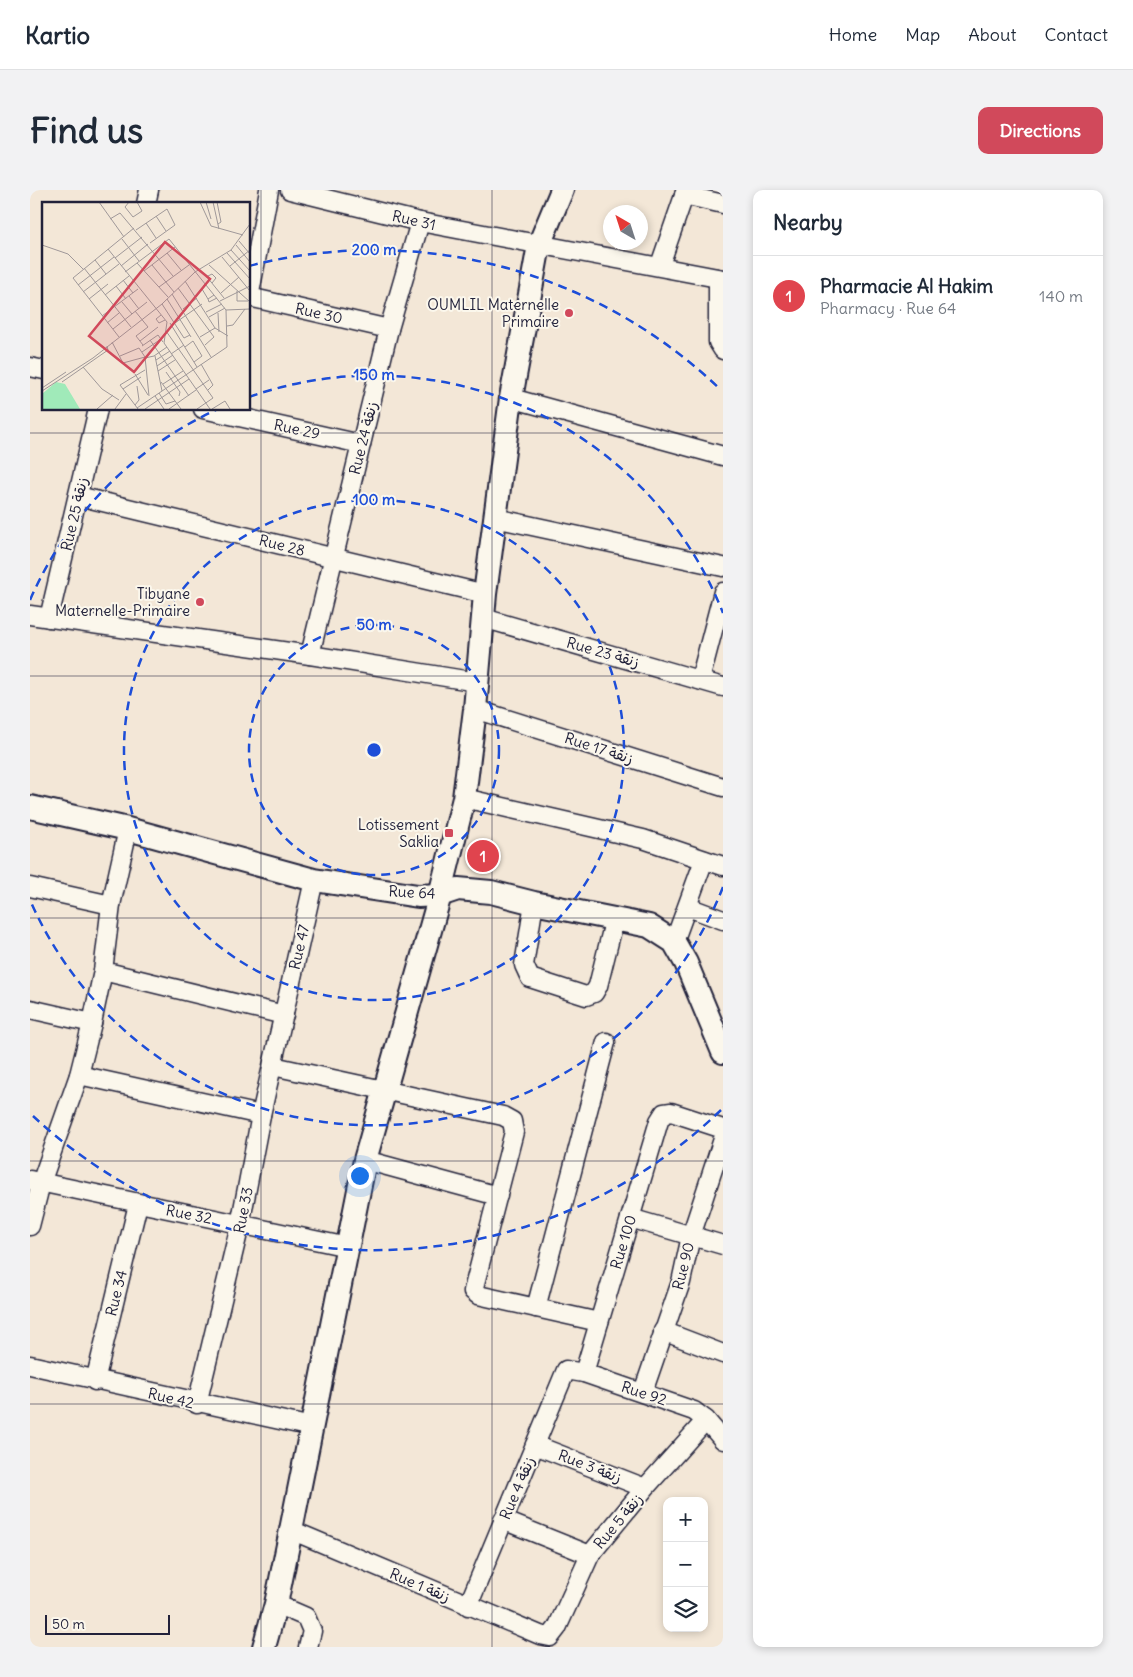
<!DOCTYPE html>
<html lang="en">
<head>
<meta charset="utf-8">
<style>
	:root { --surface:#fff; --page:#f2f2f3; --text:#1f2937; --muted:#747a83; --line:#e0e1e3; --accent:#d1495b }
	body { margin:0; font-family:Delius,"Playpen Sans Arabic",sans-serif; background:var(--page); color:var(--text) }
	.controls { position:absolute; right:15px; bottom:15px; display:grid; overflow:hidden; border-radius:10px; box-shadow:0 2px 8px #0003 }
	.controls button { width:45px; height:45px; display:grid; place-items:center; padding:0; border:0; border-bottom:1px solid var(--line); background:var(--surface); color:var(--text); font:25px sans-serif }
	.compass { position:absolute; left:573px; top:15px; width:45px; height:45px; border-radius:50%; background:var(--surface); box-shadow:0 2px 8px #0003; rotate:321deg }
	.scale { position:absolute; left:15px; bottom:12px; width:125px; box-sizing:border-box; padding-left:5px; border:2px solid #22223b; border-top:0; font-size:14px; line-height:18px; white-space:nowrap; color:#22223b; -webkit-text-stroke:4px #fbf7ec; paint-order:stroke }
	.you { position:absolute; left:329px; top:985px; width:18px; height:18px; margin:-12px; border:4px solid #fff; border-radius:50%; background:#1a73e8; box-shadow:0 0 0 8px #1a73e833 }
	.badge { display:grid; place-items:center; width:32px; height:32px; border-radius:50%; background:var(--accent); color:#fff; font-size:16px; font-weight:700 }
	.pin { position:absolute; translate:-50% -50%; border:2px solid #fff; box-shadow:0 1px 5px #0006 }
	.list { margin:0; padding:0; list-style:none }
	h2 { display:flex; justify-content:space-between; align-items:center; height:65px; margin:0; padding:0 20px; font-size:21px }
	h2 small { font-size:16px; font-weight:400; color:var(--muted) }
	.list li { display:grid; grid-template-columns:32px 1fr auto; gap:15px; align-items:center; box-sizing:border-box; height:80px; padding:0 20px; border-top:1px solid var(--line) }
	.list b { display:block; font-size:19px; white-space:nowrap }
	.list p { margin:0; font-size:16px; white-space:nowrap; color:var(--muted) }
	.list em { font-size:16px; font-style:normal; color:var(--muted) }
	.icon { flex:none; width:28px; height:28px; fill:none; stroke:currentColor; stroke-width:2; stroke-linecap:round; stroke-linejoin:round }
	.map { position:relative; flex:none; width:693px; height:1457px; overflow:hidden; border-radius:10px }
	header { display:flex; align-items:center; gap:30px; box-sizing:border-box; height:70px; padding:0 25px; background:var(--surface); border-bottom:1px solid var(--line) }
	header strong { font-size:24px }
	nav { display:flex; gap:28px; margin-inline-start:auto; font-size:18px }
	.intro { display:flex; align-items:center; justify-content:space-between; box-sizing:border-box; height:120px; padding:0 30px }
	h1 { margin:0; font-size:35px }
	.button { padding:12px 22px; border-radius:10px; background:var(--accent); color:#fff; font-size:18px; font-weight:700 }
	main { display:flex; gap:30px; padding:0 30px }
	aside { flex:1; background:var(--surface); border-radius:10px; box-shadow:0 2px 8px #0003 }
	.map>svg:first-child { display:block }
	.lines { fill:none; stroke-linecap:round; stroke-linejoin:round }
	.minor-casing { stroke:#22223b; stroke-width:21 }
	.tertiary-casing { stroke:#22223b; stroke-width:26 }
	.minor { stroke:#fbf7ec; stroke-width:18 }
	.tertiary { stroke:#fbf7ec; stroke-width:22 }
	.grid { fill:none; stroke:#22223b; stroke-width:1; stroke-opacity:0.55 }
	.ring { fill:none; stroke:#1d4ed8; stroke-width:2.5; stroke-dasharray:9 6 }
	.poi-dot { fill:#d1495b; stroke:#fbf7ec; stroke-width:2 }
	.labels { text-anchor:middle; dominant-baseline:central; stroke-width:4; stroke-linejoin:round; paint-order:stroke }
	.street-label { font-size:15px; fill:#22223b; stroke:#fbf7ec }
	.poi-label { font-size:15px; fill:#22223b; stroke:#fbf7ec; text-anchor:end }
	.inset-road { fill:none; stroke:#9f9899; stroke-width:1 }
	.view { fill:#d1495b; fill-opacity:0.15; stroke:#d1495b; stroke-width:2.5 }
	.inset-edge { fill:none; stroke:#22223b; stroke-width:2.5 }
	.centre { fill:#1d4ed8; stroke:#fbf7ec; stroke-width:2.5 }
	.ring-label { font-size:15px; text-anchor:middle; font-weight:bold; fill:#1d4ed8; stroke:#fbf7ec; stroke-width:4; stroke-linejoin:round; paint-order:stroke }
</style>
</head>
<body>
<header>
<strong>Kartio</strong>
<nav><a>Home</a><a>Map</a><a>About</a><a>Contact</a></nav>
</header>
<div class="intro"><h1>Find us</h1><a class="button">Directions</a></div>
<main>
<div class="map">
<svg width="693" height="1457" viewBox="0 0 693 1457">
	<rect width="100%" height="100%" fill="#f3e7d7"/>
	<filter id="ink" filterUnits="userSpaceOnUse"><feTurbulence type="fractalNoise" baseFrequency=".02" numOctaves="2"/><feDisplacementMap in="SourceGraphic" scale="10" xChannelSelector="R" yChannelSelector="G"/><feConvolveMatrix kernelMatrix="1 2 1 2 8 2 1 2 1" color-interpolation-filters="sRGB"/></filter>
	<g filter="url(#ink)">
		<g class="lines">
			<defs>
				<g id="minor">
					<polyline points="260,0 390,32 693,89"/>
					<polyline points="654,5 693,14"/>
					<polyline points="116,14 119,0"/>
					<polyline points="630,75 656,0"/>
					<polyline points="688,88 688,152 693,160"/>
					<polyline points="219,107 359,139"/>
					<polyline points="219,108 239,0"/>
					<polyline points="0,177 14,180"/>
					<polyline points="481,208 693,266"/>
					<polyline points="173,219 331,254"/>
					<polyline points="48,306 455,404"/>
					<polyline points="465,328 693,377"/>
					<polyline points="0,425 280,465 447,492"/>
					<polyline points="19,428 68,219"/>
					<polyline points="453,428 693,497"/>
					<polyline points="280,465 359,139 390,32"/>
					<polyline points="670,490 693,402"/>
					<polyline points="445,519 693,597"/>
					<polyline points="434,608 613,649 693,676"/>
					<polyline points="0,697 81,715"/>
					<polyline points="504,713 494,775 500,788 556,806 564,803 568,796 585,728"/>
					<polyline points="658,717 693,730"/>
					<polyline points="644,752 674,670"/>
					<polyline points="73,781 254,825"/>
					<polyline points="0,819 62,833"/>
					<polyline points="243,876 473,926 482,931 484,942 443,1101 448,1105 569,1132"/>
					<polyline points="49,885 231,925"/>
					<polyline points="335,970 468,1006"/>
					<polyline points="0,990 318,1057"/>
					<polyline points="600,1028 693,1055"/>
					<polyline points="0,1036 11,993 49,885 62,833 73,781 81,715 98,639"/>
					<polyline points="506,1118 576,852"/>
					<polyline points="633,1141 693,1164"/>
					<polyline points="0,1175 282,1237"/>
					<polyline points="554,1183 629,931 634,923 641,922 693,939"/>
					<polyline points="65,1191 108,1014"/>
					<polyline points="613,1202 651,1092 661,1046 693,949"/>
					<polyline points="167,1214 210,1035 231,925 284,690"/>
					<polyline points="505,1255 615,1298"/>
					<polyline points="473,1330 560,1365"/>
					<polyline points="261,1340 510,1445 520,1447 527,1438 560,1365 615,1298 676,1230"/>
					<polyline points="246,1414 276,1427 282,1441 278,1457"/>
					<polyline points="438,1416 536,1180 554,1183 664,1221 676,1230 693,1250"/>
				</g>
				<g id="tertiary">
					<polyline points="0,617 98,639 284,690 388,706 410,705 428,699 461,702 504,713 619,736 644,752 656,773 693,862"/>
					<polyline points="234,1457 246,1414 261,1340 335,970 410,705 434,608 445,519 455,404 481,208 509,55 532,0"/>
				</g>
			</defs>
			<use href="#minor" class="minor-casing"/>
			<use href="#tertiary" class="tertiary-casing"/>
			<use href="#minor" class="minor"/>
			<use href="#tertiary" class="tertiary"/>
		</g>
	</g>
	<path class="grid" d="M231,0V1457M462,0V1457M0,243H693M0,486H693M0,728H693M0,971H693M0,1214H693"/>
	<g class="ring">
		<circle cx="344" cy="560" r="125"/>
		<circle cx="344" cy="560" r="250"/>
		<path d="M693 697A375 375 0 0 1 0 710M0 410A375 375 0 0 1 188 219M219 207A375 375 0 0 1 693 423"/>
		<path d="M691 920A500 500 0 0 1 3 926M219 76A500 500 0 0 1 691 200"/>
	</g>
	<g class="poi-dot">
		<circle cx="539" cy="123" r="5"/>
		<circle cx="170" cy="412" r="5"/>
		<rect x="414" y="638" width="10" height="10" rx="2.5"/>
	</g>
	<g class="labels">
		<g class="street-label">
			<text transform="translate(384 30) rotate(13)">Rue 31</text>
			<text transform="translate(289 123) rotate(13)">Rue 30</text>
			<text transform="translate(267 239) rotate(12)">Rue 29</text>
			<text transform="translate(333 248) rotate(-76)">Rue 24 زنقة</text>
			<text transform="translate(44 324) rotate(-77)">Rue 25 زنقة</text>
			<text transform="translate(252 355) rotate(14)">Rue 28</text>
			<text transform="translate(573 462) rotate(16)">Rue 23 زنقة</text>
			<text transform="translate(569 558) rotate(18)">Rue 17 زنقة</text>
			<text transform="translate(382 702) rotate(3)">Rue 64</text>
			<text transform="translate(269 757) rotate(-77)">Rue 47</text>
			<text transform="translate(213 1020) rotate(-79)">Rue 33</text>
			<text transform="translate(159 1024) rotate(11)">Rue 32</text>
			<text transform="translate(593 1052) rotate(-73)">Rue 100</text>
			<text transform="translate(653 1076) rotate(-76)">Rue 90</text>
			<text transform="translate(86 1103) rotate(-76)">Rue 34</text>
			<text transform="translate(614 1203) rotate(18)">Rue 92</text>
			<text transform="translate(141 1208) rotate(13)">Rue 42</text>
			<text transform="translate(560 1276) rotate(21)">Rue 3 زنقة</text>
			<text transform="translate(487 1298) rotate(-67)">Rue 4 زنقة</text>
			<text transform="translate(588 1331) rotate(-50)">Rue 5 زنقة</text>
			<text transform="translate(390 1395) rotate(23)">Rue 1 زنقة</text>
		</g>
		<g class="poi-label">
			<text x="529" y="114">OUMLIL Maternelle<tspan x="529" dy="17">Primaire</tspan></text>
			<text x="160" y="403">Tibyane<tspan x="160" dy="17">Maternelle-Primaire</tspan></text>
			<text x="409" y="634">Lotissement<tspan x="409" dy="17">Saklia</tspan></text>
		</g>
	</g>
	<g transform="translate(12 12)">
		<rect width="208" height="208" fill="#f3e7d7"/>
		<path d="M14,180L23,182L38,207H0V192Z" fill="#a0eab9"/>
		<path class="inset-road" d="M57,0L82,35M87,0L83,5L91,15L100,9L95,0M158,0L169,24L201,33M164,0L169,17M171,0L177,27M175,0L179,20L176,22M114,14L124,29M68,17L78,11L131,74M104,21L114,36M94,28L125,7L133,23L108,41M80,37L97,59M197,39L208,52M0,43L26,52L41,67M194,43L208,60M66,47L125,120L122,141L168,207M189,48L208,69M125,51L139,68M185,51L208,77M180,55L208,89M73,56L100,35M53,58L64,72M95,61L126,95M110,63L132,90M167,63L208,100M79,64L106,42M188,64L208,48M42,66L89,125M102,69L133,45M83,70L127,37L184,108M164,75L170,72L174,76L170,81M165,75L182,96M81,78L91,91M143,79L173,126L186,134M163,82L160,87L166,97M36,83L72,55M74,84L84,97M117,85L147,63M136,86L172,135L163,143M195,89V99H206M41,90L77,62M179,91L197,75M130,92L169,155M63,93L87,74M172,93L166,97L167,100L175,96M87,94L97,107M47,97L66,82M125,97L149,135M178,99L208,84M80,100L90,112M120,102L142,136L148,133M141,107L155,96M184,108L208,107M93,109L106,125L94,134L101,143M164,110L180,102M176,111L177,130M119,113L114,117L117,121L123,118M60,114L96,87M167,115L183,106M65,121L77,111M128,121L155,165M133,121L160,102M185,124L191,123L203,107M71,127L105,100M124,129L171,196L155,207M77,135L31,76L92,26M158,135L173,126M108,138L147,194M98,139L116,125M70,140L81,161L103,155M100,144L116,133L121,140M143,145L151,139L160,154L152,160M100,150L119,137M129,152L142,143M78,154L97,146L103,155L107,194M113,154L120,189M103,156L112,154L125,145M114,158L128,149M159,162L171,183L166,188M115,164L131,153M41,165L60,187L77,198M116,169L133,158M124,170L138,190L137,194M93,172L106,193M20,180L66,148L65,144M119,180L139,207M121,182L141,169M0,186L24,170M81,187L99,175M154,187L167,178M0,189L51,156L120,102L153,70L189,48L208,22M117,191L124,202L133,199M113,194L122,207M93,203L97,198L95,184M95,206L185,145L184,108M55,207L71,193M73,207L84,192M96,207L78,183L103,168M103,207L147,177M127,207L154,188M170,207L183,199L188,207"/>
		<path class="view" d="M123,40L168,77L92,170L47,134Z"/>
		<rect width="208" height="208" class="inset-edge"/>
	</g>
	<circle cx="344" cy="560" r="8" class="centre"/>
	<g class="ring-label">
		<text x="344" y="65">200 m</text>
		<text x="344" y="190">150 m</text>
		<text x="344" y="315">100 m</text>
		<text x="344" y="440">50 m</text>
	</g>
</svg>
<div class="controls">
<button>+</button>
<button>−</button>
<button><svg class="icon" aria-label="layers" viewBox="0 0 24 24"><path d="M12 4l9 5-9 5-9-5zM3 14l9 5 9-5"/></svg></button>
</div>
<svg class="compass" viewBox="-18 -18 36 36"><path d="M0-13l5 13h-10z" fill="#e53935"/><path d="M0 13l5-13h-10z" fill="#747a83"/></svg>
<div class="scale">50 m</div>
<div class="you"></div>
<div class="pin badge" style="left:453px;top:666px;background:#e0444e">1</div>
</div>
<aside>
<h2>Nearby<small></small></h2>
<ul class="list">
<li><span class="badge" style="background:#e0444e">1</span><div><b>Pharmacie Al Hakim</b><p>Pharmacy · Rue 64</p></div><em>140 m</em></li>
</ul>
</aside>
</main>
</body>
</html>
